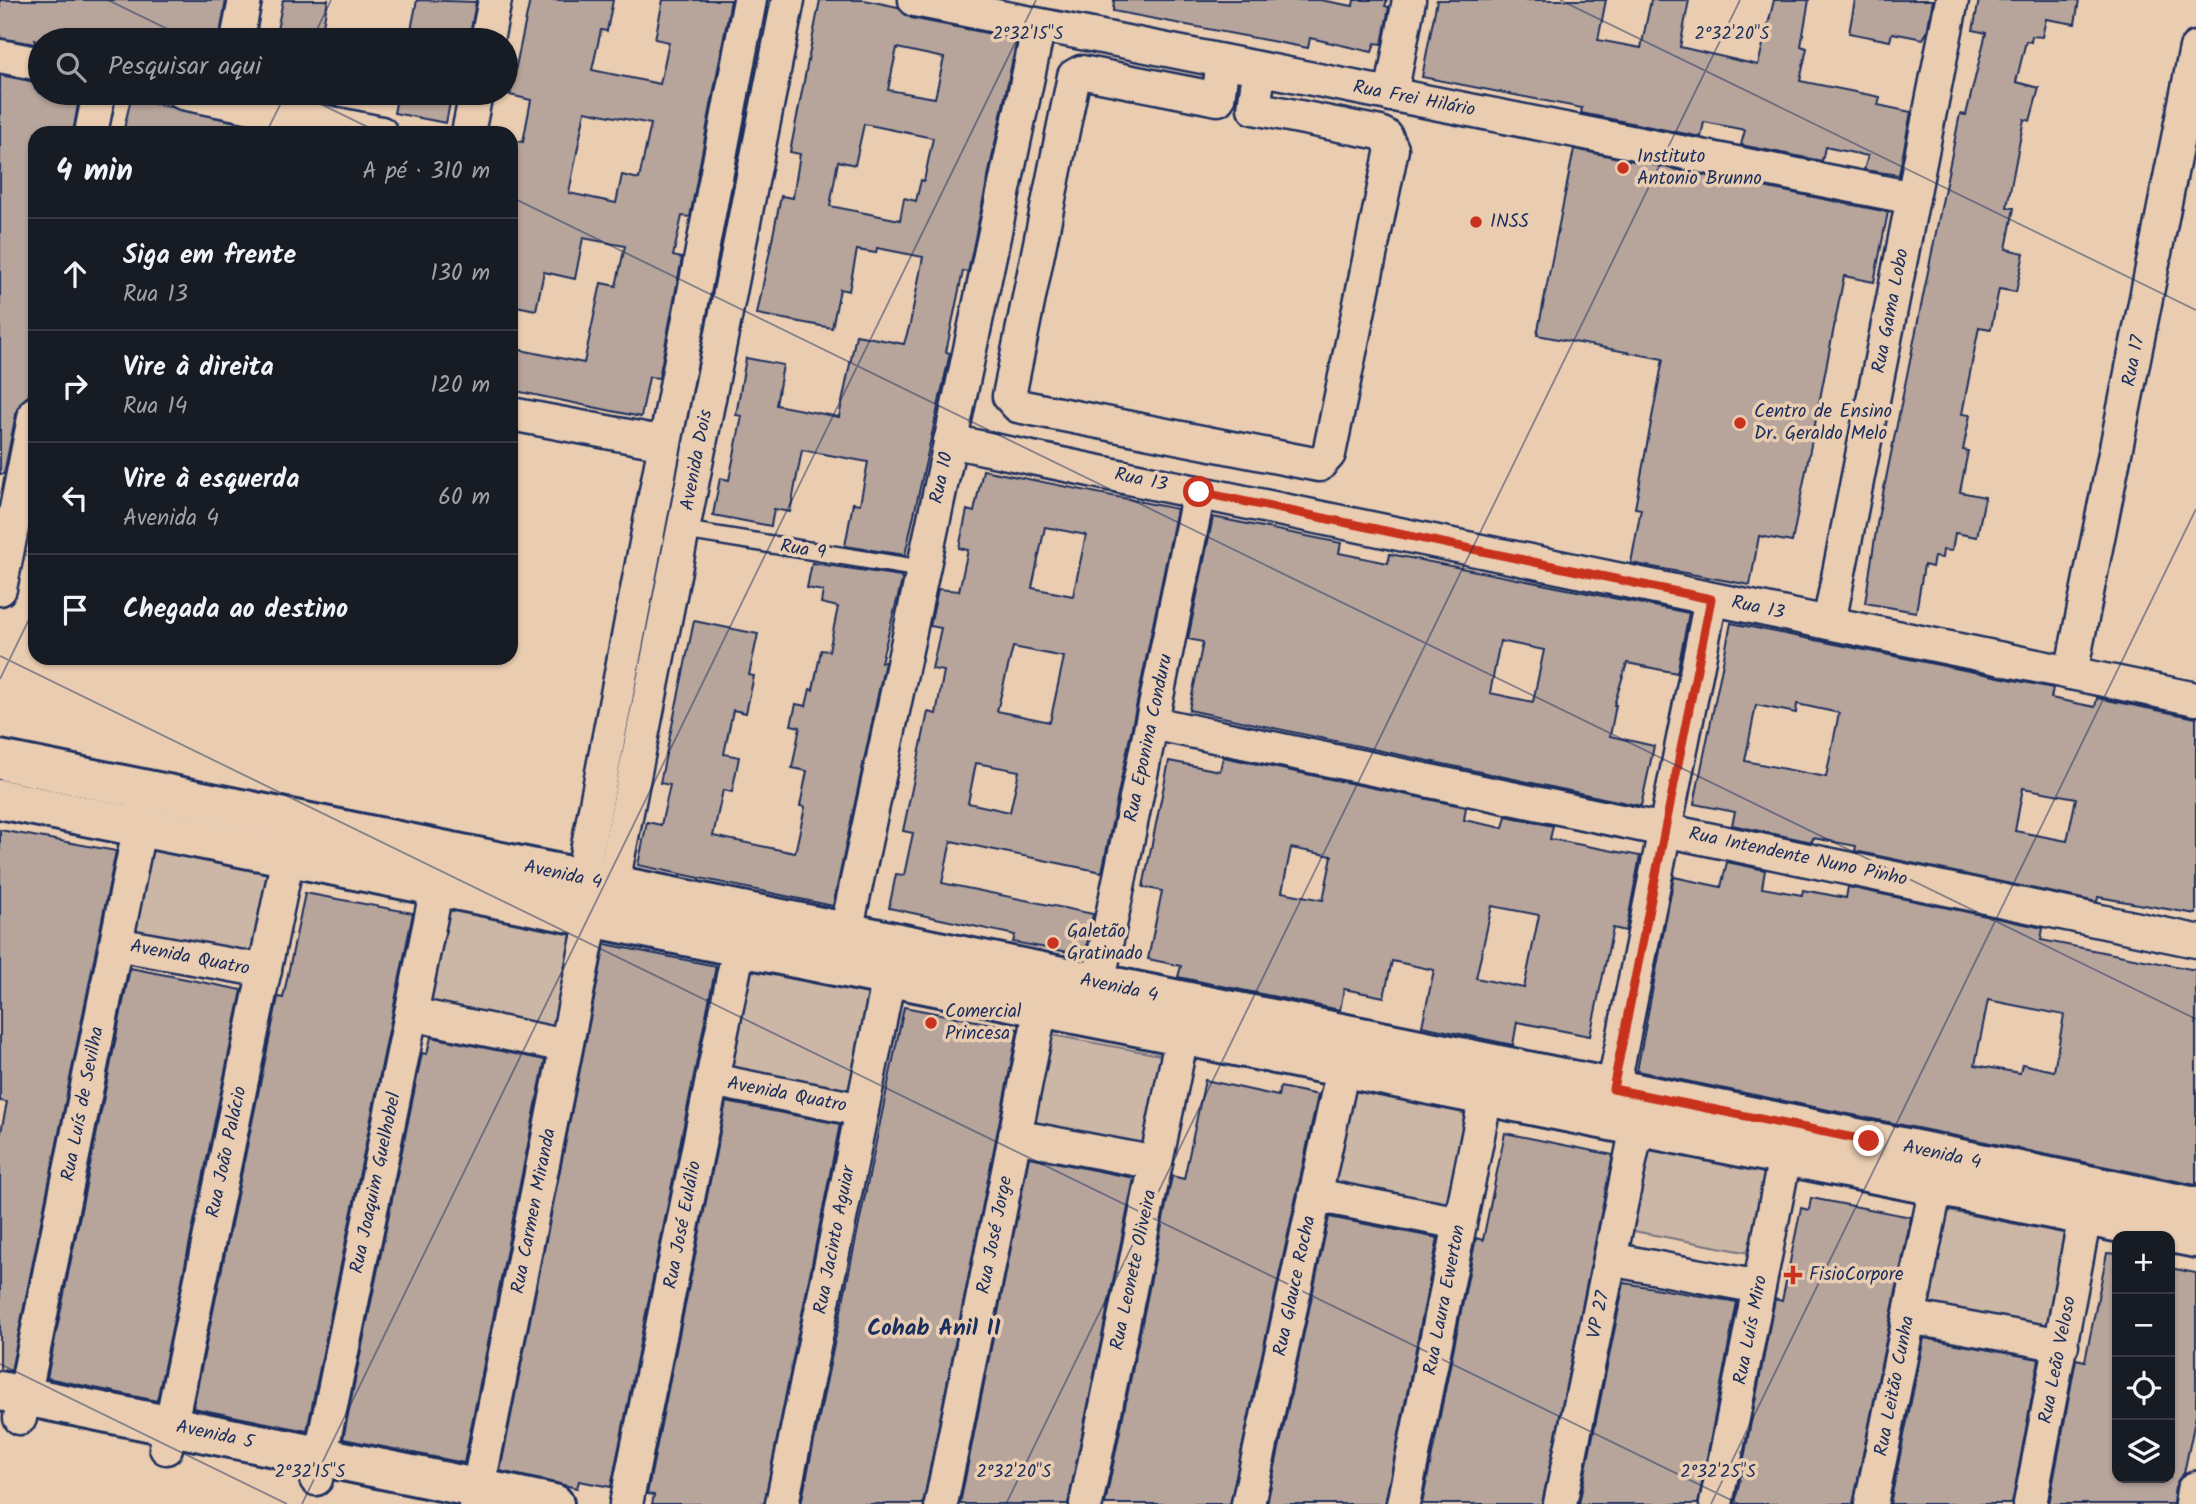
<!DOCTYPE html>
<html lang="pt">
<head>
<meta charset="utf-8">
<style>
	:root { --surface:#171b24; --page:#20242c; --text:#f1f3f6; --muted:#9ea1a6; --line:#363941 }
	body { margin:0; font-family:Kalam,sans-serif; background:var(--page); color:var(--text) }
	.controls { position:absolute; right:21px; bottom:21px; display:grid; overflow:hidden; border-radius:14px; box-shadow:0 2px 5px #0004 }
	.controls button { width:63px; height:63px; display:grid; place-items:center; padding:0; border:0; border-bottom:2px solid var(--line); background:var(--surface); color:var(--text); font:35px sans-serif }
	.stop { position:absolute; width:21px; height:21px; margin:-16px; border:5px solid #c8321e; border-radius:50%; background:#fff }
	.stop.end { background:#c8321e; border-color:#fff; box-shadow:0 2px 7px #0008 }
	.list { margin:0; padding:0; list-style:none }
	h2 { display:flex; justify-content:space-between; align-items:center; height:91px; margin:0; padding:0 28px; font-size:30px }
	h2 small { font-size:23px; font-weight:400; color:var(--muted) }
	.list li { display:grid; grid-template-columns:46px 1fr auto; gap:21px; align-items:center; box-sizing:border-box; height:112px; padding:0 28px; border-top:2px solid var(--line) }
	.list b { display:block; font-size:26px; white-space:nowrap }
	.list p { margin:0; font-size:23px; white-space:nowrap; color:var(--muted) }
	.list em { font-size:23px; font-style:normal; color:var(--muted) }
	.icon { flex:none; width:38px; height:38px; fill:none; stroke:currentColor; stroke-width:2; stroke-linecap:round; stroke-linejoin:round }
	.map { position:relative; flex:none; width:2196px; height:1504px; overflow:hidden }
	.search { position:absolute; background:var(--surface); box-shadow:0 2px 5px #0004; left:28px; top:28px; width:490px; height:77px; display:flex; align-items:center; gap:18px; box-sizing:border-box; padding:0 24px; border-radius:38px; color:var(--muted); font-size:26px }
	.panel { position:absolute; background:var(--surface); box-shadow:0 2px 5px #0004; left:28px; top:126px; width:490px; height:539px; border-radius:21px }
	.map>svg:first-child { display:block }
	.green { fill:#ccb6a5; stroke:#747282; stroke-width:2 }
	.building { fill:#b7a59c; stroke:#1b2f5e; stroke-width:2; fill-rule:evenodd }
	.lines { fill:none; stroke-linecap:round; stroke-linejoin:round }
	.service-casing { stroke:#1b2f5e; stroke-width:21 }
	.minor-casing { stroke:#1b2f5e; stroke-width:37 }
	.tertiary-casing { stroke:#1b2f5e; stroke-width:44 }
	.secondary-casing { stroke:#1b2f5e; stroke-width:44 }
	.service { stroke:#eacdb1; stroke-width:16 }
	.minor { stroke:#eacdb1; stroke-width:32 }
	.tertiary { stroke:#eacdb1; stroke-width:38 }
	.secondary { stroke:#eacdb1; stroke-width:38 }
	.route { stroke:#c8321e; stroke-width:9 }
	.ticks { fill:none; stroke:#1b2f5e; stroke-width:2; stroke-opacity:0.45 }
	.poi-dot { fill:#c8321e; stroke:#eacdb1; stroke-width:2.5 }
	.labels { text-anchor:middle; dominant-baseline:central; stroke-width:7; stroke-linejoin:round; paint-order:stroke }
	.street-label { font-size:19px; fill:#1b2f5e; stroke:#eacdb1 }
	.poi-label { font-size:19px; fill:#1b2f5e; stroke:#eacdb1; text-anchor:start }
	.quarter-label { font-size:23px; font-weight:bold; fill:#1b2f5e; stroke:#eacdb1 }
	.ticks-label { font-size:18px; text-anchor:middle; fill:#1b2f5e; stroke:#eacdb1; stroke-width:7; stroke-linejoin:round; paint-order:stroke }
</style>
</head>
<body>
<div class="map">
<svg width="2196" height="1504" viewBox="0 0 2196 1504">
	<rect width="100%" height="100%" fill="#eacdb1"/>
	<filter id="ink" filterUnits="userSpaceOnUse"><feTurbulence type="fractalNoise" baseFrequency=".0143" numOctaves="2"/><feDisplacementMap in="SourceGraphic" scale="14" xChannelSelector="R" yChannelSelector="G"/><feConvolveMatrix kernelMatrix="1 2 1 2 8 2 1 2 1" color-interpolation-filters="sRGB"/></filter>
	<g filter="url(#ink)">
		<g class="green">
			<polygon points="761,0 782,0 698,390 682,386"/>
			<polygon points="145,835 274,859 256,955 127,931"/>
			<polygon points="448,898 573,925 554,1034 425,1008"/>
			<polygon points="746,960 874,988 851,1096 724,1069"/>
			<polygon points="1041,1033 1171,1057 1150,1151 1018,1129"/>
			<polygon points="1347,1080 1476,1106 1453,1216 1324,1189"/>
			<polygon points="1644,1136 1773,1161 1755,1254 1628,1230"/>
			<polygon points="1943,1210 2073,1235 2054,1338 1922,1311"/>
		</g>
		<g class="building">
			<polygon points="0,0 226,0 219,40 35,40 35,44 0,38"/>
			<polygon points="283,0 328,0 320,40 275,40"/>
			<polygon points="417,0 476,2 469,40 409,40"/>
			<path d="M530,0H613L607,31L601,30L592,70L660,84L669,42L655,39L663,0H731L690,217L682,216L673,256L682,258L659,378L649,377L641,417L511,390V348L584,363L601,283L616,286L625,246L583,238L575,279L544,272L536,310L511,305V140L523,142L531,100L510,95ZM585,111L651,124L639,179L622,175L616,203L569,193Z"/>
			<path d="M820,0H864L898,7L911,18L1017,39L968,272L963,271L946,352L950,353L905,555L845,546L853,503L860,504L868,462L802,450L790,512L774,509L771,526L713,515L720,478L729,480L742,416L736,415L746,358L783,365L776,405L839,417L856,335L904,344L910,324L923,257L877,248L876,253L857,250L849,291L840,289L832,328L757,314L781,196L793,198L800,154L790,152ZM897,48L944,58L935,98L888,90ZM864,124L933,138L924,181L921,180L916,201L904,198L900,220L830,206L838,161L855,165Z"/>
			<polygon points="1114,0 1320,0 1353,6 1354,0 1387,0 1385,6 1389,7 1382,44 1375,43 1372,52 1310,38 1308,48 1113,11"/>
			<polygon points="1437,0 1606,0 1598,40 1641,48 1651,0 1689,0 1680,47 1758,65 1774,0 1809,0 1801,46 1807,48 1800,81 1880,97 1878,105 1911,112 1899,175 1864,170 1868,156 1825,147 1822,161 1741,145 1745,130 1704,122 1701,137 1581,113 1582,108 1422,77"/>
			<polygon points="1855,0 1933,0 1927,32 1923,39 1892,33 1890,41 1849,33"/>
			<polygon points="1979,0 2079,0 2075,24 2046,19 2042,37 2032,36 2031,42 2026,41 2016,82 2039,88 2030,121 2024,119 2007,207 2014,208 2006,249 2024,253 2016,292 1999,289 1991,329 1979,327 1962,414 1970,415 1963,450 1968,451 1960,492 1985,497 1977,537 1955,533 1952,551 1943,550 1942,558 1934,557 1932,567 1924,565 1916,612 1865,603 1878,518 1960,114 1966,115 1986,33 1973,30"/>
			<polygon points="0,75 35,82 35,89 40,93 80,93 73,133 35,133 35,363 29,395 17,409 4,474 0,474"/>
			<polygon points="398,93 452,93 446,123 394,113"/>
			<polygon points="131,98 249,125 248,133 123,133"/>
			<polygon points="1574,149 1888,212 1874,282 1844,276 1792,542 1759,536 1750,585 1631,563 1641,509 1635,508 1663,359 1537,335"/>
			<path d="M983,470L1177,509L1102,872L951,841L942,883L1093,914L1085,955L1013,942L1015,935L889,908L896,874L904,875L913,833L903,831L928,712L936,714L944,671L932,669L941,628L930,626L938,589L959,591L968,550L959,548L967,510L974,512ZM1045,527L1086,535L1073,596L1032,588ZM1013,647L1064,657L1050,722L997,711ZM976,763L1019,771L1010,812L968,803Z"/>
			<path d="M1213,517L1341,543L1339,553L1388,563L1390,554L1689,613L1677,673L1627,663L1614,705H1616L1610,736L1654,746L1641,806L1189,710L1203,642L1188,639ZM1500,641L1544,650L1533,702L1490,693Z"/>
			<polygon points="812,563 901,576 902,581 881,662 885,662 833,906 638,865 647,822 661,825 670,785 660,783 694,621 758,634 749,675 754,676 746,713 733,710 724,754 739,757 732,792 723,790 713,836 795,853 805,807 800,806 807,771 792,768 800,727 791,725 796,704 806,706 810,689 813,690 821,650 829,651 838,607 821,603 823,591 807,588"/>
			<path d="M1731,623L2053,688L2051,698L2095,707L2097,698L2196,718V914L2098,897L2097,902L1855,851L1856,846L1813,838L1812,842L1732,825L1735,812L1694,804ZM1797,704L1839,713L1826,777L1745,761L1756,705L1796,713ZM2023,788L2076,798L2067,841L2015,831Z"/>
			<path d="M1223,757L1466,807L1464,820L1503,828L1506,816L1553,826L1550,839L1640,856L1626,931L1613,928L1590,1036L1517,1022L1513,1045L1422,1026L1434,970L1392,961L1384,997L1344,989L1340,1010L1178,977L1181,966L1148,959L1162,891L1143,887L1169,761L1220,771ZM1291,848L1332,856L1323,900L1282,892ZM1492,906L1539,915L1524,988L1476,978Z"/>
			<polygon points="0,830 116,851 11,1371 0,1370 0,1137 7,1102 0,1101"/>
			<path d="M1727,862L1765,870L1762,888L1802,895L1803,890L1846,898L1848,887L2043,928L2041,940L2196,970V1185L1637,1071L1674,877L1721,887ZM1988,1000L2064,1015L2054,1071L2022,1064L2020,1073L1975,1065Z"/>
			<polygon points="305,893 413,913 307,1431 193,1408 278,997 283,998"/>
			<polygon points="605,944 716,966 611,1487 579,1481 577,1488 500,1471"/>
			<polygon points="130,968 242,990 157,1401 47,1378"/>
			<polygon points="904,1007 1018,1029 923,1504 801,1504"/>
			<polygon points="431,1037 545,1060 464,1463 343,1439 422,1053 427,1054"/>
			<polygon points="1205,1080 1278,1096 1280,1087 1318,1095 1230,1504 1105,1504 1172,1176 1184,1179"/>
			<polygon points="726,1102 840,1124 764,1504 652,1504 654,1495 647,1494"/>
			<polygon points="1505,1133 1613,1155 1542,1504 1422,1504 1476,1238 1483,1240"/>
			<polygon points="1029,1157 1134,1178 1068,1504 960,1504"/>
			<polygon points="1811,1198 1911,1217 1853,1504 1735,1504 1775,1299 1782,1301 1801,1208 1809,1210"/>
			<polygon points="1329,1217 1438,1238 1385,1504 1267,1504"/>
			<polygon points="2107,1253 2117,1254 2117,1478 2170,1478 2170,1268 2196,1273 2196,1416 2184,1473 2175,1487 2173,1504 2049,1504 2076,1359 2085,1361"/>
			<polygon points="1624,1283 1737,1302 1698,1504 1579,1504"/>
			<polygon points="1924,1338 2039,1359 2012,1504 1890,1504"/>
		</g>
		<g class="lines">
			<defs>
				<polyline id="service" points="683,530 923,569"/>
				<g id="minor">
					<polyline points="915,0 1913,198"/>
					<polyline points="237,40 245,0"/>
					<polyline points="487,40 495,0"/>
					<polyline points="0,56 40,64"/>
					<polyline points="1221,76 1218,99 1081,72 1074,76 1009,396 1018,406 1319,465 1329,454 1392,149 1386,136 1380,133 1254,108 1258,80"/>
					<polyline points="183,93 381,133"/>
					<polyline points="1391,95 1409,0"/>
					<polyline points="91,133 99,93"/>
					<polyline points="468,133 476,93"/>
					<polyline points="511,414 665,443"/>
					<polyline points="950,441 2196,699"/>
					<polyline points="0,589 35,413"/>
					<polyline points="1829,623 1952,0"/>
					<polyline points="2071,673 2196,48"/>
					<polyline points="1152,723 2196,941"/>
					<polyline points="577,903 750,0"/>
					<polyline points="608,908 788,0"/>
					<polyline points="846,932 1039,25"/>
					<polyline points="116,944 265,971"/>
					<polyline points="1098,984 1199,492"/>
					<polyline points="411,1014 566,1046"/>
					<polyline points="712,1080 862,1110"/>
					<polyline points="1613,1089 1711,599"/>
					<polyline points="1015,1136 1156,1163"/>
					<polyline points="1315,1195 1460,1223"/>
					<polyline points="1610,1259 1759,1287"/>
					<polyline points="1909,1317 2062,1345"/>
					<polyline points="20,1418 144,805"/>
					<polyline points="166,1448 288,857"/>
					<polyline points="316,1479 437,887"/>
					<polyline points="475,1504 592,918"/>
					<polyline points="626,1504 739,947"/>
					<polyline points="782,1504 889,977"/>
					<polyline points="941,1504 1041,1007"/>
					<polyline points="1086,1504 1182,1036"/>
					<polyline points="1248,1504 1343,1068"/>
					<polyline points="1403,1504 1486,1096"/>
					<polyline points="1560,1504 1637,1127"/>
					<polyline points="1716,1504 1785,1156"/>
					<polyline points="1871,1504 1936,1186"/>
					<polyline points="2030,1504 2085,1216"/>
				</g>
				<g id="tertiary">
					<polyline points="0,1391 554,1504"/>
					<polyline points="2194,1504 2196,1491"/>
				</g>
				<g id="secondary">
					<polyline points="0,760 2196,1207"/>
					<polyline points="0,799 2196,1238"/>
				</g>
			</defs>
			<use href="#service" class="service-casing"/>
			<use href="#minor" class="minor-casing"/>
			<use href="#tertiary" class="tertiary-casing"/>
			<use href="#secondary" class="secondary-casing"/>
			<use href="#service" class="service"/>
			<use href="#minor" class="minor"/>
			<use href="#tertiary" class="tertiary"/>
			<use href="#secondary" class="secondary"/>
		</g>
	</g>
	<g class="lines" filter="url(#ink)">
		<polyline class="route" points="1199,492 1711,599 1613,1089 1869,1141"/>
	</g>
	<path class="ticks" d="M108,0L190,40M1560,0L2196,310M312,40L331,0M298,93L380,133M266,133L286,93M511,197L2196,1019M0,656L1739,1504M0,679L35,607M0,1364L287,1504M302,1504L1036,0M1006,1504L1740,0M1711,1504L2196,509"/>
	<g class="poi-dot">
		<circle cx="1623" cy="168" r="7"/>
		<circle cx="1476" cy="222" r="7"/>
		<circle cx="1740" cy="423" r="7"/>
		<circle cx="1053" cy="943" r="7"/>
		<circle cx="931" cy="1023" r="7"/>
		<path d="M1789.5 1264.5h7v7h7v7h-7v7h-7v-7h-7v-7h7z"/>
	</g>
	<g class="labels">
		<g class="street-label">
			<text transform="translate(1414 99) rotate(11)">Rua Frei Hilário</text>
			<text transform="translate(1891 311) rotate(-79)">Rua Gama Lobo</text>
			<text transform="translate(2134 361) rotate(-79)">Rua 17</text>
			<text transform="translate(697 460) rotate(-79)">Avenida Dois</text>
			<text transform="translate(942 478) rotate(-78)">Rua 10</text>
			<text transform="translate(1141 480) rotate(12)">Rua 13</text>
			<text transform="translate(803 550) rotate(9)">Rua 9</text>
			<text transform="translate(1758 608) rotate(12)">Rua 13</text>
			<text transform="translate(1149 738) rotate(-78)">Rua Eponina Conduru</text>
			<text transform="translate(1798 857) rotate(12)">Rua Intendente Nuno Pinho</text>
			<text transform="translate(563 875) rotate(12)">Avenida 4</text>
			<text transform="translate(190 958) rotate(11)">Avenida Quatro</text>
			<text transform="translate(1119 988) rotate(12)">Avenida 4</text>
			<text transform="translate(787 1095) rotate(11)">Avenida Quatro</text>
			<text transform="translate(83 1104) rotate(-79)">Rua Luís de Sevilha</text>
			<text transform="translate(227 1152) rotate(-78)">Rua João Palácio</text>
			<text transform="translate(1942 1155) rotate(12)">Avenida 4</text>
			<text transform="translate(376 1183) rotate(-78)">Rua Joaquim Guelhobel</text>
			<text transform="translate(534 1211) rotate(-79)">Rua Carmen Miranda</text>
			<text transform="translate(683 1225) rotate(-79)">Rua José Eulálio</text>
			<text transform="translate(995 1235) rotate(-79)">Rua José Jorge</text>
			<text transform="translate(835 1240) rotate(-79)">Rua Jacinto Aguiar</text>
			<text transform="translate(1134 1270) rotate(-78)">Rua Leonete Oliveira</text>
			<text transform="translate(1295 1286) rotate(-78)">Rua Glauce Rocha</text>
			<text transform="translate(1445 1300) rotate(-79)">Rua Laura Ewerton</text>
			<text transform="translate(1599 1315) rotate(-78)">VP 27</text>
			<text transform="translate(1751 1330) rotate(-79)">Rua Luís Miro</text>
			<text transform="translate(2058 1360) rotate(-79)">Rua Leão Veloso</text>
			<text transform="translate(1895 1386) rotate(-79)">Rua Leitão Cunha</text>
			<text transform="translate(215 1435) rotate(12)">Avenida 5</text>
		</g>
		<g class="poi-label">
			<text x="1637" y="157">Instituto<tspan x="1637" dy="22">Antonio Brunno</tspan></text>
			<text x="1490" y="222">INSS</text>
			<text x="1754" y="412">Centro de Ensino<tspan x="1754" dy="22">Dr. Geraldo Melo</tspan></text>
			<text x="1067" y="932">Galetão<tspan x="1067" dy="22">Gratinado</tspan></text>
			<text x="945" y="1012">Comercial<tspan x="945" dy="22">Princesa</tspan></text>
			<text x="1809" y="1275">FisioCorpore</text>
		</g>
		<g class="quarter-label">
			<text x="934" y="1329">Cohab Anil II</text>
		</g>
	</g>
	<g class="ticks-label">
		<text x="1028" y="39">2°32'15"S</text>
		<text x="1732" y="39">2°32'20"S</text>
		<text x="310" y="1477">2°32'15"S</text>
		<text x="1014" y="1477">2°32'20"S</text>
		<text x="1718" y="1477">2°32'25"S</text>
	</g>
</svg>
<div class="controls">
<button>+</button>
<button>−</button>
<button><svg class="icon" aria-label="locate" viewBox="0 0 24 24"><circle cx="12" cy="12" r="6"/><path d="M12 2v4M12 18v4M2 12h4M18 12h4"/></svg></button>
<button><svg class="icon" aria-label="layers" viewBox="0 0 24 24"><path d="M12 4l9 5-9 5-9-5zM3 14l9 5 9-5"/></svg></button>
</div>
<div class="stop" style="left:1199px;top:492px"></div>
<div class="stop end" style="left:1869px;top:1141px"></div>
<div class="search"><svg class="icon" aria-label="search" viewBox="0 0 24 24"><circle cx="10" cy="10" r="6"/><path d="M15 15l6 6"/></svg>Pesquisar aqui</div>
<section class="panel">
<h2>4 min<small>A pé · 310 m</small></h2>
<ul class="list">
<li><svg class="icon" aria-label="ahead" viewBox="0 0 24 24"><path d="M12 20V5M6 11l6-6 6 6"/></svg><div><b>Siga em frente</b><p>Rua 13</p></div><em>130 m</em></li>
<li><svg class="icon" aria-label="right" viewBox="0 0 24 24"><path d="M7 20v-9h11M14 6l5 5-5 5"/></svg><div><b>Vire à direita</b><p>Rua 14</p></div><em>120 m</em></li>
<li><svg class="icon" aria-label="left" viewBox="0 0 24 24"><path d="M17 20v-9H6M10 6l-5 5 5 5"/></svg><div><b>Vire à esquerda</b><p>Avenida 4</p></div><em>60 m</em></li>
<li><svg class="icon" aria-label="arrive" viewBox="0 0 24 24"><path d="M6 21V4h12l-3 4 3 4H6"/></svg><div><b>Chegada ao destino</b></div></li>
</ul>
</section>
</div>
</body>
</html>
